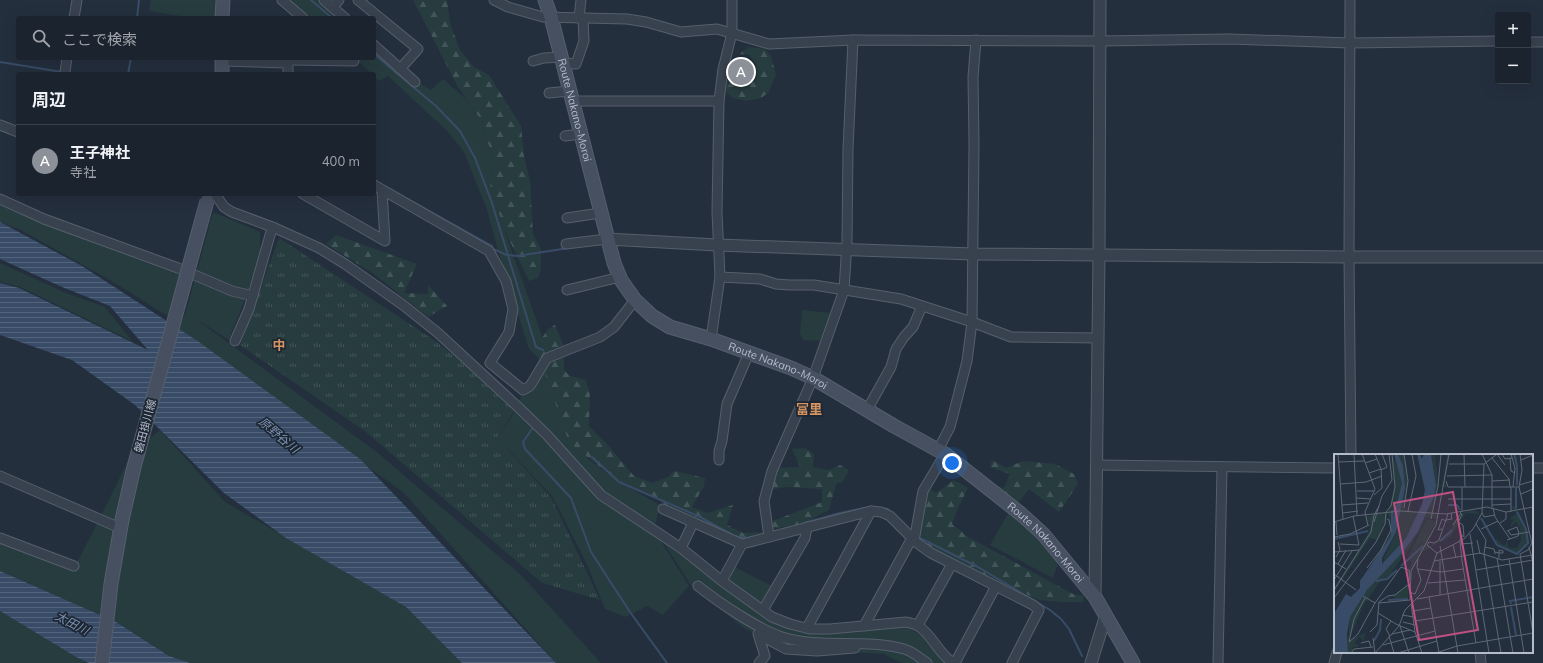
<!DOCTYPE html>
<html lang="ja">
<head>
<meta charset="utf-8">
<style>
	:root { --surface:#1b232e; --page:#282f3a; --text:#f1f3f6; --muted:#a0a4aa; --line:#39404a; --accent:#8c9099 }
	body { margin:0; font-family:Mulish,"Noto Sans JP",sans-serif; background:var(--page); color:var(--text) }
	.controls { position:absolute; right:12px; top:12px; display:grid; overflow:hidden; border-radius:4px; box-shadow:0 4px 16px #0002 }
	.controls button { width:36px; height:36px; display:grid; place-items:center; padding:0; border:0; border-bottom:1px solid var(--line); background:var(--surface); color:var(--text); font:20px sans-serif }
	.you { position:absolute; left:952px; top:463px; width:14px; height:14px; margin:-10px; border:3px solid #fff; border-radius:50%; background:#1a73e8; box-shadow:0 0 0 6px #1a73e833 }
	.badge { display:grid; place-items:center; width:26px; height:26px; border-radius:50%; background:var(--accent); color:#fff; font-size:13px; font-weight:700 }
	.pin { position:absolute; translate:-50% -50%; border:2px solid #fff; box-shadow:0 1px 4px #0006 }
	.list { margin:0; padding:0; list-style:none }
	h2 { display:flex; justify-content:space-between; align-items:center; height:52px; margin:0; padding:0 16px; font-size:17px }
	h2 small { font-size:13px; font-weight:400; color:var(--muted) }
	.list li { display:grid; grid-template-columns:26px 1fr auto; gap:12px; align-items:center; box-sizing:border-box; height:72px; padding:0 16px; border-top:1px solid var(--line) }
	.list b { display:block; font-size:15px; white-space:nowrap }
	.list p { margin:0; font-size:13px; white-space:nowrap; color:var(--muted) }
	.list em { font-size:13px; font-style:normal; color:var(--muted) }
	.icon { flex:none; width:22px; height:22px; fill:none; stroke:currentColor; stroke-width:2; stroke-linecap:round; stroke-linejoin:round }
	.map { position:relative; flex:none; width:1543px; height:663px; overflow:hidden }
	.search { position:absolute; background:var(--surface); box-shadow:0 4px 16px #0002; left:16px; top:16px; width:360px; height:44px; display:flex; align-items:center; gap:10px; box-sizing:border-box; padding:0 14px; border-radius:4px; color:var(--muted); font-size:15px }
	.panel { position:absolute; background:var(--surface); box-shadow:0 4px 16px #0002; left:16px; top:72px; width:360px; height:124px; border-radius:4px }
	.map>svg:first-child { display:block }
	.grass { fill:#263c3f }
	.forest { fill:url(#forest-firs) }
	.park { fill:url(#park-tufts) }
	.water { fill:url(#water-rules) }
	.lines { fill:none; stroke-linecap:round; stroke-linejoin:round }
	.stream { stroke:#394c67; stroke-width:2 }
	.minor-casing { stroke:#565f6c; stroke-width:11 }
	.tertiary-casing { stroke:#565f6c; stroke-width:13 }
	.secondary-casing { stroke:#565f6c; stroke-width:15 }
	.minor { stroke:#38414e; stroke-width:9 }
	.tertiary { stroke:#38414e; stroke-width:11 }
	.secondary { stroke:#465061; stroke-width:13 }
	.secondary-bridge-casing { stroke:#565f6c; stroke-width:15; stroke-linecap:butt }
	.secondary-bridge { stroke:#465061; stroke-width:13 }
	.labels { text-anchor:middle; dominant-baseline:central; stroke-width:3.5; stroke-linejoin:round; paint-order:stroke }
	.street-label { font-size:11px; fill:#b4bcc9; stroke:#1d2633 }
	.water-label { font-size:12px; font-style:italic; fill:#7c92b1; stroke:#1d2633 }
	.quarter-label { font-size:13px; font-weight:bold; fill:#d59563; stroke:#1d2633 }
	.inset-river { fill:none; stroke:#394c67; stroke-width:2 }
	.inset-road { fill:none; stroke:#5e6776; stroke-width:1 }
	.view { fill:#bd5182; fill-opacity:0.15; stroke:#bd5182; stroke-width:2 }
	.inset-edge { fill:none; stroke:#b4bcc9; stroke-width:2 }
</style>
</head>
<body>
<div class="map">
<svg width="1543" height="663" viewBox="0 0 1543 663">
	<defs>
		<pattern id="forest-firs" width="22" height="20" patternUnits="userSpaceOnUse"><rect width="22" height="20" fill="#263c3f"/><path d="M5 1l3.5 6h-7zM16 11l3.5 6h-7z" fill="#435659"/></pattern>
		<pattern id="park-tufts" width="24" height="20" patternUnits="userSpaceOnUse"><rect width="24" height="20" fill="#263c3f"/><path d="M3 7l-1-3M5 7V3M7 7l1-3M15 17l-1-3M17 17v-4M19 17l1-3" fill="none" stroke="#435659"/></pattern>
		<pattern id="water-rules" width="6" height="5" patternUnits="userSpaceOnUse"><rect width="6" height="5" fill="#394c67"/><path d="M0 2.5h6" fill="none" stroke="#53647b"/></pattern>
	</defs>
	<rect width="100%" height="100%" fill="#242f3e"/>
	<g class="grass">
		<polygon points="151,0 215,0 217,18 194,18 149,11"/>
		<polygon points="286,0 320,0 341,18 307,18"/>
		<polygon points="374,47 411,79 431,90 443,79 467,100 481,120 493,159 490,184 504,229 562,392 588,459 619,482 660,505 654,530 689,586 663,615 647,606 626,617 605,609 587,564 552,496 497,438 512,416 539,358 529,349 502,264 487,210 464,152 447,131 388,76 379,81 374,76 374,74 372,74 355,58 374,58"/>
		<polygon points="0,199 139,260 181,275 169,317 115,283 21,230 0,222"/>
		<polygon points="213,212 260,232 260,259 229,340 196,319 378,453 522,576 601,663 556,663 404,493 178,329 186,312"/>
		<polygon points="0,263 66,293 105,307 132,341 20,287 0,282"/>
		<polygon points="802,310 832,313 821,341 803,340 800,333"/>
		<polygon points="160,430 225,502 406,607 462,663 188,663 169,656 116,622 0,571 0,541 75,566 96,526 131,455"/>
		<polygon points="1009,512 1059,561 1053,578 990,545"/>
		<polygon points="657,532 787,623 830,629 901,623 933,643 954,663 902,663 884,654 786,649 744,628 692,587"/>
		<polygon points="735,567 772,586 761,604 727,581"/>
		<polygon points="0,611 76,657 89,663 0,663"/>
	</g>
	<g class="forest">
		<polygon points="413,0 447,0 450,23 460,50 474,67 489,75 521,126 524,156 530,181 533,234 541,249 541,269 538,278 529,281 504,229 490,184 493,159 481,120 458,87"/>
		<polygon points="749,47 765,49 771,56 776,75 768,93 761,98 746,101 733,98 727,93 722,75 730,60 742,60 748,74 757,65 749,55 739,54"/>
		<polygon points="336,235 417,264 404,293 428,294 428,285 447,306 428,317 374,274 326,244"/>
		<polygon points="555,325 564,346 564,370 570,376 586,380 590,395 589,426 606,443 634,476 652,483 668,477 674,471 705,478 704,486 692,507 707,513 733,505 727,525 743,533 768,532 768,542 750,548 693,523 657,499 615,479 569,442 536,347 548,329"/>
		<polygon points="805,448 814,454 813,467 829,470 840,465 849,470 843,481 836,484 829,510 802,524 772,529 773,521 822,502 822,489 785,487 770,490 776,468 800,467 792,449"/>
		<polygon points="992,460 1006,468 1023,461 1055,464 1074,474 1078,484 1059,512 1029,489 1018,503 992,487 990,484 1004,488 1010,474 990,467"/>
		<polygon points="954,480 968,488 957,510 952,524 968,537 1075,595 1084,595 1083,602 1064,602 1039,600 934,552 916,530 925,496 929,488 936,493"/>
	</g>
	<polygon class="park" points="279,238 434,340 517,406 497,438 551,497 600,600 542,583 366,432 240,345"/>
	<g class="water">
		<polygon points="0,222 82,266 199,342 360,459 556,663 462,663 406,607 286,538 224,493 135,405 72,360 0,335 0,283 19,288 148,350 110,306 62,287 0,259"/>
		<polygon points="0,571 116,622 169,656 190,663 89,663 76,657 0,611"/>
	</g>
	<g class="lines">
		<g class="stream">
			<polyline points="311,0 332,18"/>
			<polyline points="137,18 139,0"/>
			<polyline points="374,54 437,107 460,131 475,158 492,203 536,347 543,350"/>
			<polyline points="0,62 62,72"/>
			<polyline points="68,73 74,74"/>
			<polyline points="128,74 131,58"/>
			<polyline points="374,180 492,246 493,249 507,255 517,256 569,248"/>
			<polyline points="594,245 601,244"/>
			<polyline points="532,429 523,442 525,449 571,498 591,552 630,612 667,663"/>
			<polyline points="592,457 619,482 698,516 731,534"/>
			<polyline points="882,508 888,509 892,513"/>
			<polyline points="804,523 840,513 870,507"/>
			<polyline points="734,536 747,538 754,537"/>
			<polyline points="918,537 978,567 1050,610 1061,619 1069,629 1082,656"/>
		</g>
		<defs>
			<g id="minor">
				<polyline points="282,0 303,18"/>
				<polyline points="324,0 332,7 339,0"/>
				<polyline points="358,0 418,49 400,69"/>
				<polyline points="494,0 508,7 543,17 627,19 646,22 681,32 717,29 769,44 853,40 1099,41 1229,39 1350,43 1498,41"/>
				<polyline points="1350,0 1349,257 1351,455"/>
				<polyline points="332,7 345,18"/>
				<polyline points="74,18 77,0"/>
				<polyline points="579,18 581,0"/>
				<polyline points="1528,42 1543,42"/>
				<polyline points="374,45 415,82"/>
				<polyline points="289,60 354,61"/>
				<polyline points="222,61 288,63 288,74"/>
				<polyline points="533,61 544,58 561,57"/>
				<polyline points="562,63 576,64 584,41 583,18"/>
				<polyline points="65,72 67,58"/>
				<polyline points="549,93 569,91"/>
				<polyline points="572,101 719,101"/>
				<polyline points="0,125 18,132"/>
				<polyline points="565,136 580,134"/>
				<polyline points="374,185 489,251 506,281 513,309 509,332 490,363 523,390 530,386 547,358 600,337 614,327 635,300"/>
				<path d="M215,194L224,207L232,212L275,228L319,248L345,264L403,305L438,333L517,406L547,435L601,495L681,548L722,581L772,617L790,624L810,629H830L906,622C910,623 915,624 918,626C932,634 937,652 953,663"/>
				<polyline points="303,194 385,241 382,190"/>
				<polyline points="0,199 44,219 178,268 232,291 253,296"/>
				<polyline points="567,218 600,213"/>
				<polyline points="566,244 607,239"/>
				<polyline points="720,277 760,279 776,284 789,285 814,285 901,299 972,322 1011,337 1098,338"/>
				<polyline points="567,290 620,277"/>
				<polyline points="711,339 720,277 717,212 719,101 723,69 732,33 732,0"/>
				<polyline points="235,341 249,309 272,228"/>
				<polyline points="867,410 891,367 896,349 904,337 913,327 922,306"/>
				<polyline points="938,450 950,427 967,361 972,322 974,144 973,77 976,40"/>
				<polyline points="719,460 719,451 722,441 727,404 749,353"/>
				<polyline points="1097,465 1335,468"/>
				<polyline points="1532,468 1543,468"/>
				<polyline points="0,476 120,528"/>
				<polyline points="663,509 742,544 871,511 881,512 890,516 917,543 931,553 1033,605 1039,610 1012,663"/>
				<polyline points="769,537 764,501 772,471 813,378 844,290 847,242 848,149 853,40"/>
				<polyline points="0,538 74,566"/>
				<polyline points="914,541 923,491 945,454"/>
				<polyline points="681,548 693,523"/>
				<polyline points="722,581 742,544"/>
				<path d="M698,586C718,602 758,629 782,637C821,649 864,638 904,649C912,651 920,658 927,663"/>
				<polyline points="763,610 805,538 807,527"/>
				<polyline points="918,625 952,564"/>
				<polyline points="864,626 912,538"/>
				<polyline points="807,628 871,511"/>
				<polyline points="1480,652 1481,663"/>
				<polyline points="759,663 765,656 758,634 786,649 817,651 855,648"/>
				<polyline points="955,663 996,586"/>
				<polyline points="1218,663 1222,468"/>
				<polyline points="1334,663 1337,652"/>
			</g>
			<g id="tertiary">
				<polyline points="607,239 717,245 973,254 1349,257 1543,257"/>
				<polyline points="1095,597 1099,254 1100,0"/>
				<polyline points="1091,663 1106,615"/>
			</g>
			<g id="secondary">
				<path id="s1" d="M545,0L551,17L614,263L621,280L635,300L652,316L670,327L711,339L791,368L813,378L894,426L945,454L1021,514L1043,534L1095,597L1133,663"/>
				<polyline points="222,18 223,0"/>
				<polyline points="222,74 222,58"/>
				<polyline points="102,663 111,584 122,520"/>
			</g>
		</defs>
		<use href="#minor" class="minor-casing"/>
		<use href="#tertiary" class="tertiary-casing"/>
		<use href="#secondary" class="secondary-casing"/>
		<use href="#minor" class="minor"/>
		<use href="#tertiary" class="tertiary"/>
		<use href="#secondary" class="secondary"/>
		<defs>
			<polyline id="secondary-bridge" points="122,520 134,467 207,201"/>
		</defs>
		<use href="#secondary-bridge" class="secondary-bridge-casing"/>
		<use href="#secondary-bridge" class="secondary-bridge"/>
	</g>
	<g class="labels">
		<g class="street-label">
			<text stroke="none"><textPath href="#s1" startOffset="114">Route Nakano-Moroi</textPath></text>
			<text stroke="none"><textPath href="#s1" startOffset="474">Route Nakano-Moroi</textPath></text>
			<text transform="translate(145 426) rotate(-75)">磐田掛川線</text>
			<text stroke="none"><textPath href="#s1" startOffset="798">Route Nakano-Moroi</textPath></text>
		</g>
		<g class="water-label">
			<text transform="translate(279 435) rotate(40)">原野谷川</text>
			<text transform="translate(72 623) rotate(27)">太田川</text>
		</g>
		<g class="quarter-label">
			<text x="279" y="345">中</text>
			<text x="809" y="409">富里</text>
		</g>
	</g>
	<g transform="translate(1334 454)">
		<rect width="199" height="199" fill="#242f3e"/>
		<path d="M58,0L67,19L68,36L59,67L58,61L56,63L59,76L57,82L45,101L57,76L54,58L61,31ZM64,0H70L74,29L70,54L84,59L72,84L48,109L62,78L71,34L69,12ZM98,0H100L103,16L104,31L108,32L113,0H116L111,28L113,34L104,32L98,59L94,58L102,31ZM180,0H181L183,4L184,17L182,54L193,77L196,90L182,100L169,95L156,82L144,60L132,59L116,83L88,98L79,116L77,115L74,144H60V141L74,130V118L78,109L74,104L77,99L88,89L96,92L113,82L125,60L139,56L144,58L161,87L163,85L170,92L173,87L175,94H183L187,86L186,74L182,68L177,73L176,71L180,65L176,66L177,63L183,60L177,53L181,52L183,18ZM45,58L53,59V62L43,86L36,84L0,138V134L33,81L36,73L33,63ZM93,59L104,60L103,65L92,64L76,94L58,117L59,119L45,129L29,152L15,186L31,179L30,187L25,183L20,190H24V193H19L18,199H13L16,163L33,136L82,82Z" fill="#263c3f"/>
		<path d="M92,65L102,67L91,91L88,89L75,101Z" fill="#263c3f"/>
		<path d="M60,0H64L69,12L71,34L62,78L48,104V110L72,84L88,50L91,36L83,0H86L88,5L90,0H97L102,31L100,42L84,78L68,99L33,136L16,163L13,180L14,199H0L1,158L12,140L17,143L26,134V127L57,82V57L60,55L59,66L68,29Z" fill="#394c67"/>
		<path class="inset-river" d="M180,0L183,12V31M114,51H123L126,56M182,55V34M147,64L163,91L183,100L194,89L192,75L183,58M0,85L34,77M106,87L118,76M67,112L89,92M42,127L53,125L63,116M54,146L74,145M177,150L176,147L199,143M177,153L182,181M40,187L46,176L47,165"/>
		<path class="inset-road" d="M4,0L9,65M20,0L23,61M28,0L41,35L31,58L34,72M130,0L131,33M148,0L158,21V54M163,0L171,11M168,0L171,5L178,4M177,0L181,14L179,33M186,0L188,16L185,33L198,90M158,4L175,25L176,33M176,4L177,17L181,19M187,6L199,1M5,8L30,7M31,9L43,5M115,10H150M47,16L53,13L48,0M35,19L47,15M113,22L158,21M112,27L114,33H185M158,27L176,26M7,30L32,28L48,22M185,31L199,27M128,33V57M177,33V58M23,37H40M187,40L199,35M40,41L48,34L47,15L41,0M22,44L37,45M114,45H177M8,51L34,49M158,51L177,50M70,54L74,27L70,0M159,54L161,63L176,85M74,57L82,22L78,0M52,58L57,52L61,33L58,0M126,58L128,61L124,68L129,71L130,83M9,59L24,57M148,59L150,63L161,61M97,65L104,32L107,0M112,66L118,65L117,59M0,68L20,62L66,57L112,60L153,53L172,58L199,53M2,68L3,81M40,68L48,42L58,26L55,0M166,69L172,65V58M142,70L152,86L150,100L167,199M119,71L127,59M108,75L104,76L108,65L112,67M147,75L164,67M173,77L183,73L185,79M174,77L177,81L195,78M136,80L155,199M130,82H127L126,87L128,107L142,189M0,83L16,80L35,71M143,86L146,100M173,86L184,82L185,79M198,89L194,96L186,100L199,179M6,90L25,91L19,62M127,90L139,89M119,91L122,104M106,92L124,199M151,93L160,95L161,100M195,93L199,109M0,98L25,96M161,98L165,99H169V97L165,96V104M103,99L93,91L95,88L100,89L105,86L114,60M2,103L6,96L4,88M163,104L179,199M175,105L190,199M100,107L146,99L168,106L199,101M106,107V141M0,108L12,115M4,110L12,96M33,114L47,96L57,76L55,66L53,65M84,115L107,118L129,115M142,116L199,106M0,120L22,136M0,126L18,97M94,129L131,126M0,136L37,78L40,61L45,52M75,138L81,140L87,126L83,113L84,105M29,142L41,149M95,143L105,199M0,144L42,88L51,70L52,58M31,144L20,165L15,188L24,180L41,149L67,113L75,116L76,127M83,145L199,125M76,146L77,117L102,71L115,0M45,149L76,146M77,150L81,178L88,199M79,157L97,154M44,159L62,170L81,178M68,161L80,163M81,167L199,148M69,168L81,171M66,172L75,199M36,178L43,171L45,148L54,142L61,141L75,130M58,180L76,176M55,182L60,199M56,182L52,175L57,167M39,184L41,199M27,189L35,187L37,193M49,191L101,177M17,199L20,195L39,193M41,199L65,172L71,156L90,137L103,99L130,85L139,75L148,59L150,10L163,0M64,199L103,187M102,199L123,192L199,179"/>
		<path class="view" d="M119,38L144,176L85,186L60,49Z"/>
		<rect width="199" height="199" class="inset-edge"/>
	</g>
</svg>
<div class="controls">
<button>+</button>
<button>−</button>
</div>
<div class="you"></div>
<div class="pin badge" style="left:741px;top:72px">A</div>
<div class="search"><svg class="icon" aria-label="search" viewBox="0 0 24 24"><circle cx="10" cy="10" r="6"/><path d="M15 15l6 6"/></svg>ここで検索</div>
<section class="panel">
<h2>周辺<small></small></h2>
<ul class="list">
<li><span class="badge">A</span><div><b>王子神社</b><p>寺社</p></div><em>400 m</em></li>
</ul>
</section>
</div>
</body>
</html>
